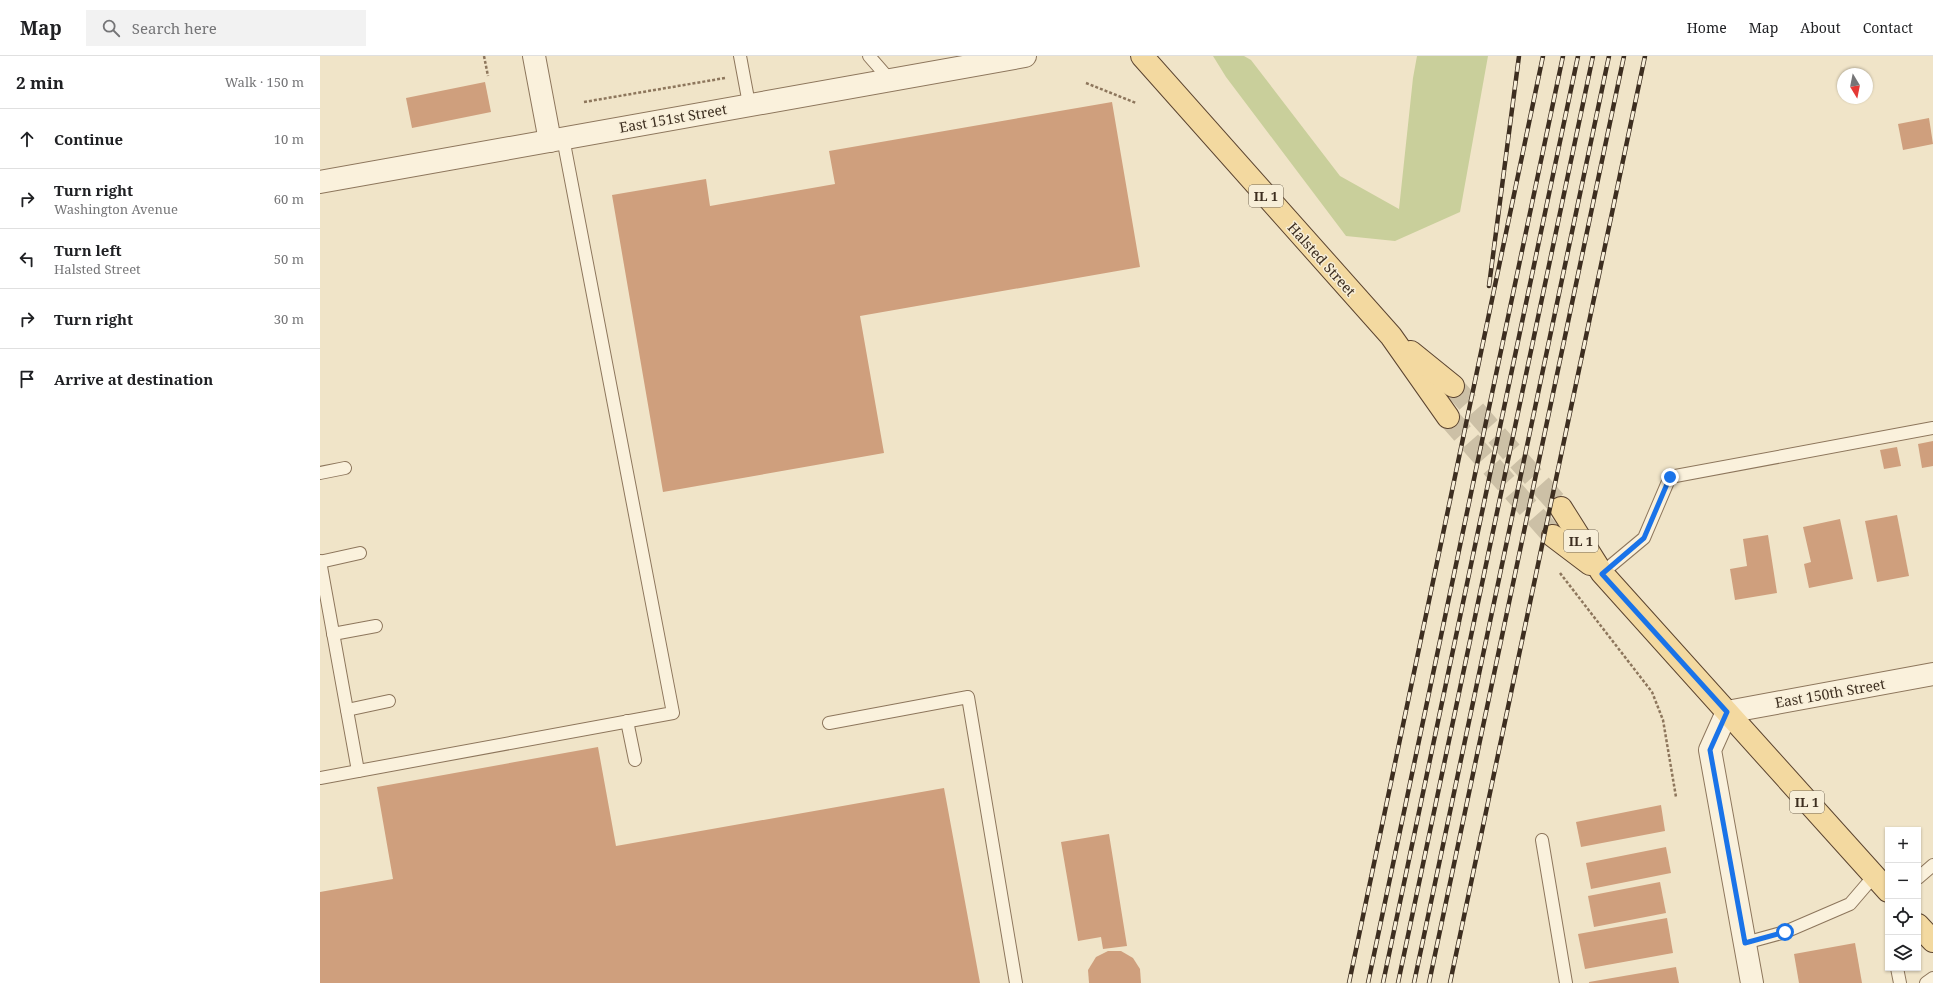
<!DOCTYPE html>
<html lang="en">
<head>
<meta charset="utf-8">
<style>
	:root { --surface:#fff; --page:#f2f2f2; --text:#202124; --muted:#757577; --line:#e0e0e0 }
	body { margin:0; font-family:"Noto Serif",serif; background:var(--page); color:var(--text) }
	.controls { position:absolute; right:12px; bottom:12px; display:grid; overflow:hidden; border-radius:0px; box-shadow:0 1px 3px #0004 }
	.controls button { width:36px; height:36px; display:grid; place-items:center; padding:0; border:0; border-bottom:1px solid var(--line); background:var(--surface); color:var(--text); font:20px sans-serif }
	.compass { position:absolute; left:1517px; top:12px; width:36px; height:36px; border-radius:50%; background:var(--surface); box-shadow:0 1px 3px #0004; rotate:170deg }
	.stop { position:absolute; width:12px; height:12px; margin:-9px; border:3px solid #1a73e8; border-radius:50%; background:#fff }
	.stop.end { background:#1a73e8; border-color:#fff; box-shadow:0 1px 4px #0008 }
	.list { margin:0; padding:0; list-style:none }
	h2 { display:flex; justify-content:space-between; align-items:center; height:52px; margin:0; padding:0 16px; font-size:17px }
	h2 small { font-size:13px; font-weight:400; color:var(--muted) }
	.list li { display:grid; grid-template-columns:26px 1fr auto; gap:12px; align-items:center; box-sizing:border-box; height:60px; padding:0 16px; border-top:1px solid var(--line) }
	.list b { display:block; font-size:15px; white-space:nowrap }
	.list p { margin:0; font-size:13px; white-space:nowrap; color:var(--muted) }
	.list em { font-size:13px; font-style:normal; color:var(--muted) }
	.icon { flex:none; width:22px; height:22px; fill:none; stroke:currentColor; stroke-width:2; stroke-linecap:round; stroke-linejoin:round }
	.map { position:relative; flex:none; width:1613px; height:927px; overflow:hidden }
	header { display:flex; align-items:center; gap:24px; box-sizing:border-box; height:56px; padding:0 20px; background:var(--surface); border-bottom:1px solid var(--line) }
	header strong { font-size:19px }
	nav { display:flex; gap:22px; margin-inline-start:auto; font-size:14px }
	.search { width:280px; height:36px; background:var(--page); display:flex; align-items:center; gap:10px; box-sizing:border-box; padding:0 14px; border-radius:0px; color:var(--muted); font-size:15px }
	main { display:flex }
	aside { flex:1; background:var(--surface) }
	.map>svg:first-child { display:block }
	.green { fill:#c9cf9b }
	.building { fill:#cf9f7d }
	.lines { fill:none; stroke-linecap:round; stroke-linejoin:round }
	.primary-tunnel { stroke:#ccc0a6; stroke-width:22; stroke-dasharray:22 11; stroke-linecap:butt }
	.service-casing { stroke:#8d765c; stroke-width:14 }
	.minor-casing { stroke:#8d765c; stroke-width:24 }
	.primary-casing { stroke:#5b4430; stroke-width:24 }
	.path { stroke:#8d765c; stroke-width:2.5; stroke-dasharray:3 2; stroke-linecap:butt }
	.service { stroke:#faf1dc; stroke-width:12 }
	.minor { stroke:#faf1dc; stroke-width:22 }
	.primary { stroke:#f3d9a0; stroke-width:22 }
	.rail-casing { stroke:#3d2e20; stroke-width:4.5 }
	.rail { stroke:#f7eed8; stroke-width:3; stroke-dasharray:9; stroke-linecap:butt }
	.route { stroke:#1a73e8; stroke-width:5 }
	.labels { text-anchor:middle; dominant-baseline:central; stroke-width:3; stroke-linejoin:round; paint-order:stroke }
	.shield { fill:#f7eed8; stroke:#756857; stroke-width:1 }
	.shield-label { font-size:13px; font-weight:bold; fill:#3d2e20 }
	.street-label { font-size:14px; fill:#3d2e20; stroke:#f7eed8 }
</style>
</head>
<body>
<header>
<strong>Map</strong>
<div class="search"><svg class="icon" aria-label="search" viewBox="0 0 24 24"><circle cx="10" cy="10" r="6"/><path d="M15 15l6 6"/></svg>Search here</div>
<nav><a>Home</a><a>Map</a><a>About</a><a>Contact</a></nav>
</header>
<main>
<aside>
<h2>2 min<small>Walk · 150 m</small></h2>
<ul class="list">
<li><svg class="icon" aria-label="ahead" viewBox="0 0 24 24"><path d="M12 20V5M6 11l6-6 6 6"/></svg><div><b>Continue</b></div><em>10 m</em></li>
<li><svg class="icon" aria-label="right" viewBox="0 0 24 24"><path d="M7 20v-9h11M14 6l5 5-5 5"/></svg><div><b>Turn right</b><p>Washington Avenue</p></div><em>60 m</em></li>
<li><svg class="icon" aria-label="left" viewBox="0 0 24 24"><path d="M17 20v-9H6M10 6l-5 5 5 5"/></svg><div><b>Turn left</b><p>Halsted Street</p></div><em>50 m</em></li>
<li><svg class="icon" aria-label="right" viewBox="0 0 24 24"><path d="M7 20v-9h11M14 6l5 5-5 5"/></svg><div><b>Turn right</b></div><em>30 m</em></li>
<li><svg class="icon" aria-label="arrive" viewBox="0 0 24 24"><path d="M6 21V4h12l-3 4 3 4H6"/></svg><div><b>Arrive at destination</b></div></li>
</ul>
</aside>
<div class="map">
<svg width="1613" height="927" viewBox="0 0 1613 927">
	<rect width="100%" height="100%" fill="#f0e4c8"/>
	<polygon class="green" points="893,0 924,0 931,4 1020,120 1079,153 1093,22 1097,0 1168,0 1140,156 1075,185 1026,180 906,21"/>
	<g class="building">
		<polygon points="165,26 171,56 92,72 86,42"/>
		<polygon points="792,46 820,211 540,260 564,397 343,436 292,139 386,123 390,150 515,128 509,95"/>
		<polygon points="1609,62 1613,88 1583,94 1578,68"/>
		<polygon points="1613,385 1613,410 1602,412 1598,388"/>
		<polygon points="1577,391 1581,410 1564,413 1560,394"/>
		<polygon points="1577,459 1589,520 1557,526 1545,465"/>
		<polygon points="1520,463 1533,523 1489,532 1484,508 1491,506 1483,471"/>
		<polygon points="1448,479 1457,537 1415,544 1410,513 1427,510 1423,483"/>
		<polygon points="278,691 296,790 624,732 660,927 0,927 0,836 73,823 57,731"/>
		<polygon points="1341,749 1345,775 1261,791 1256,766"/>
		<polygon points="789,778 807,890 783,893 781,881 758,885 741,786"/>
		<polygon points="1346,791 1351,817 1271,833 1266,807"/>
		<polygon points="1340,826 1346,857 1274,871 1268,840"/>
		<polygon points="1347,862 1353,897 1265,913 1258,878"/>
		<polygon points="1535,887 1542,927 1479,927 1474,898"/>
		<polygon points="788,895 801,895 813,902 820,913 821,927 769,927 768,914 776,901"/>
		<polygon points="1356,911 1359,927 1269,927 1269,926"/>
	</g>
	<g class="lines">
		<g class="primary-tunnel">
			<polyline points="1133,330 1241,452"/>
			<polyline points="1128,361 1233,480"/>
		</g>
		<defs>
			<g id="service">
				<polyline points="420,0 429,48"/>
				<polyline points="549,0 570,24"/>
				<polyline points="0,417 25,412"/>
				<polyline points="0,505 38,715"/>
				<polyline points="0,506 40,497"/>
				<polyline points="1282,517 1324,482 1350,421 1613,372"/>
				<polyline points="13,578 56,570"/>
				<polyline points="27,654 69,645"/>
				<polyline points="307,665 315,704"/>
				<polyline points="509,667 648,641 696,927"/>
				<polyline points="0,722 353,657 243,82"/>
				<polyline points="1222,784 1246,927"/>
				<polyline points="1598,822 1613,809"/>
				<polyline points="1425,887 1465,876 1530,848 1554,820"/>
				<polyline points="1577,912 1580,927"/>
				<polyline points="1606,927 1613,922"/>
			</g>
			<g id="minor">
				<polyline points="214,0 230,85"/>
				<polyline points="0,126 705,0"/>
				<polyline points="1432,927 1390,694 1407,656 1613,618"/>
			</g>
			<g id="primary">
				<polyline points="822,0 1071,280 1128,361"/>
				<polyline points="1091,296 1133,330"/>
				<polyline points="1241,452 1282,517 1568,835"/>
				<polyline points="1233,480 1270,508"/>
				<polyline points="1598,869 1613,885"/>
			</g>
		</defs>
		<use href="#service" class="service-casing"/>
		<use href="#minor" class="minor-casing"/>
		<use href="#primary" class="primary-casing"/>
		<g class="path">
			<polyline points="164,0 168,20"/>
			<polyline points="766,27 816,47"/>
			<polyline points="264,46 405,22"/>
			<polyline points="1240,517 1332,636 1343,664 1356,741"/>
		</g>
		<use href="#service" class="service"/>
		<use href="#minor" class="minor"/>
		<use href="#primary" class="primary"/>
		<defs>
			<g id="rail">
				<polyline points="1169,230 1199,0"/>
				<polyline points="1029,927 1223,0"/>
				<polyline points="1048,927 1243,0"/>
				<polyline points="1063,927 1258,0"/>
				<polyline points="1078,927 1273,0"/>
				<polyline points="1094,927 1289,0"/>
				<polyline points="1109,927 1304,0"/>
				<polyline points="1130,927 1325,0"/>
			</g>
		</defs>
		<use href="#rail" class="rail-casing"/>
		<use href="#rail" class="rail"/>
	</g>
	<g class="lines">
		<polyline class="route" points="1350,421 1324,482 1282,518 1407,656 1390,694 1425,887 1465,876"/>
	</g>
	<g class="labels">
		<g class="shield">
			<rect x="929" y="129" width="34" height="22" rx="3"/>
			<rect x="1244" y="474" width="34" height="22" rx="3"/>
			<rect x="1470" y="735" width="34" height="22" rx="3"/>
		</g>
		<g class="shield-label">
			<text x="946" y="140">IL 1</text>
			<text x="1261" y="485">IL 1</text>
			<text x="1487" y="746">IL 1</text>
		</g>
		<g class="street-label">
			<text transform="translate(353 62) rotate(-10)">East 151st Street</text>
			<text transform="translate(1002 203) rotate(48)">Halsted Street</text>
			<text transform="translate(1510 637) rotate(-10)">East 150th Street</text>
		</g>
	</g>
</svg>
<div class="controls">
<button>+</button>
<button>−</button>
<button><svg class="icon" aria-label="locate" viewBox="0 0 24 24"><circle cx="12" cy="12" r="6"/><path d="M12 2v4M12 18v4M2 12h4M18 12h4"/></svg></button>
<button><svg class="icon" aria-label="layers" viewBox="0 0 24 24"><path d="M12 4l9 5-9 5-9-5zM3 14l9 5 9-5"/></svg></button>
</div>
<svg class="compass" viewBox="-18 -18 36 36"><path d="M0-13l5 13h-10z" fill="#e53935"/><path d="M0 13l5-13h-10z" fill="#757577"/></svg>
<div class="stop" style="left:1465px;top:876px"></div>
<div class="stop end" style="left:1350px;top:421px"></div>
</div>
</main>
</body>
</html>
